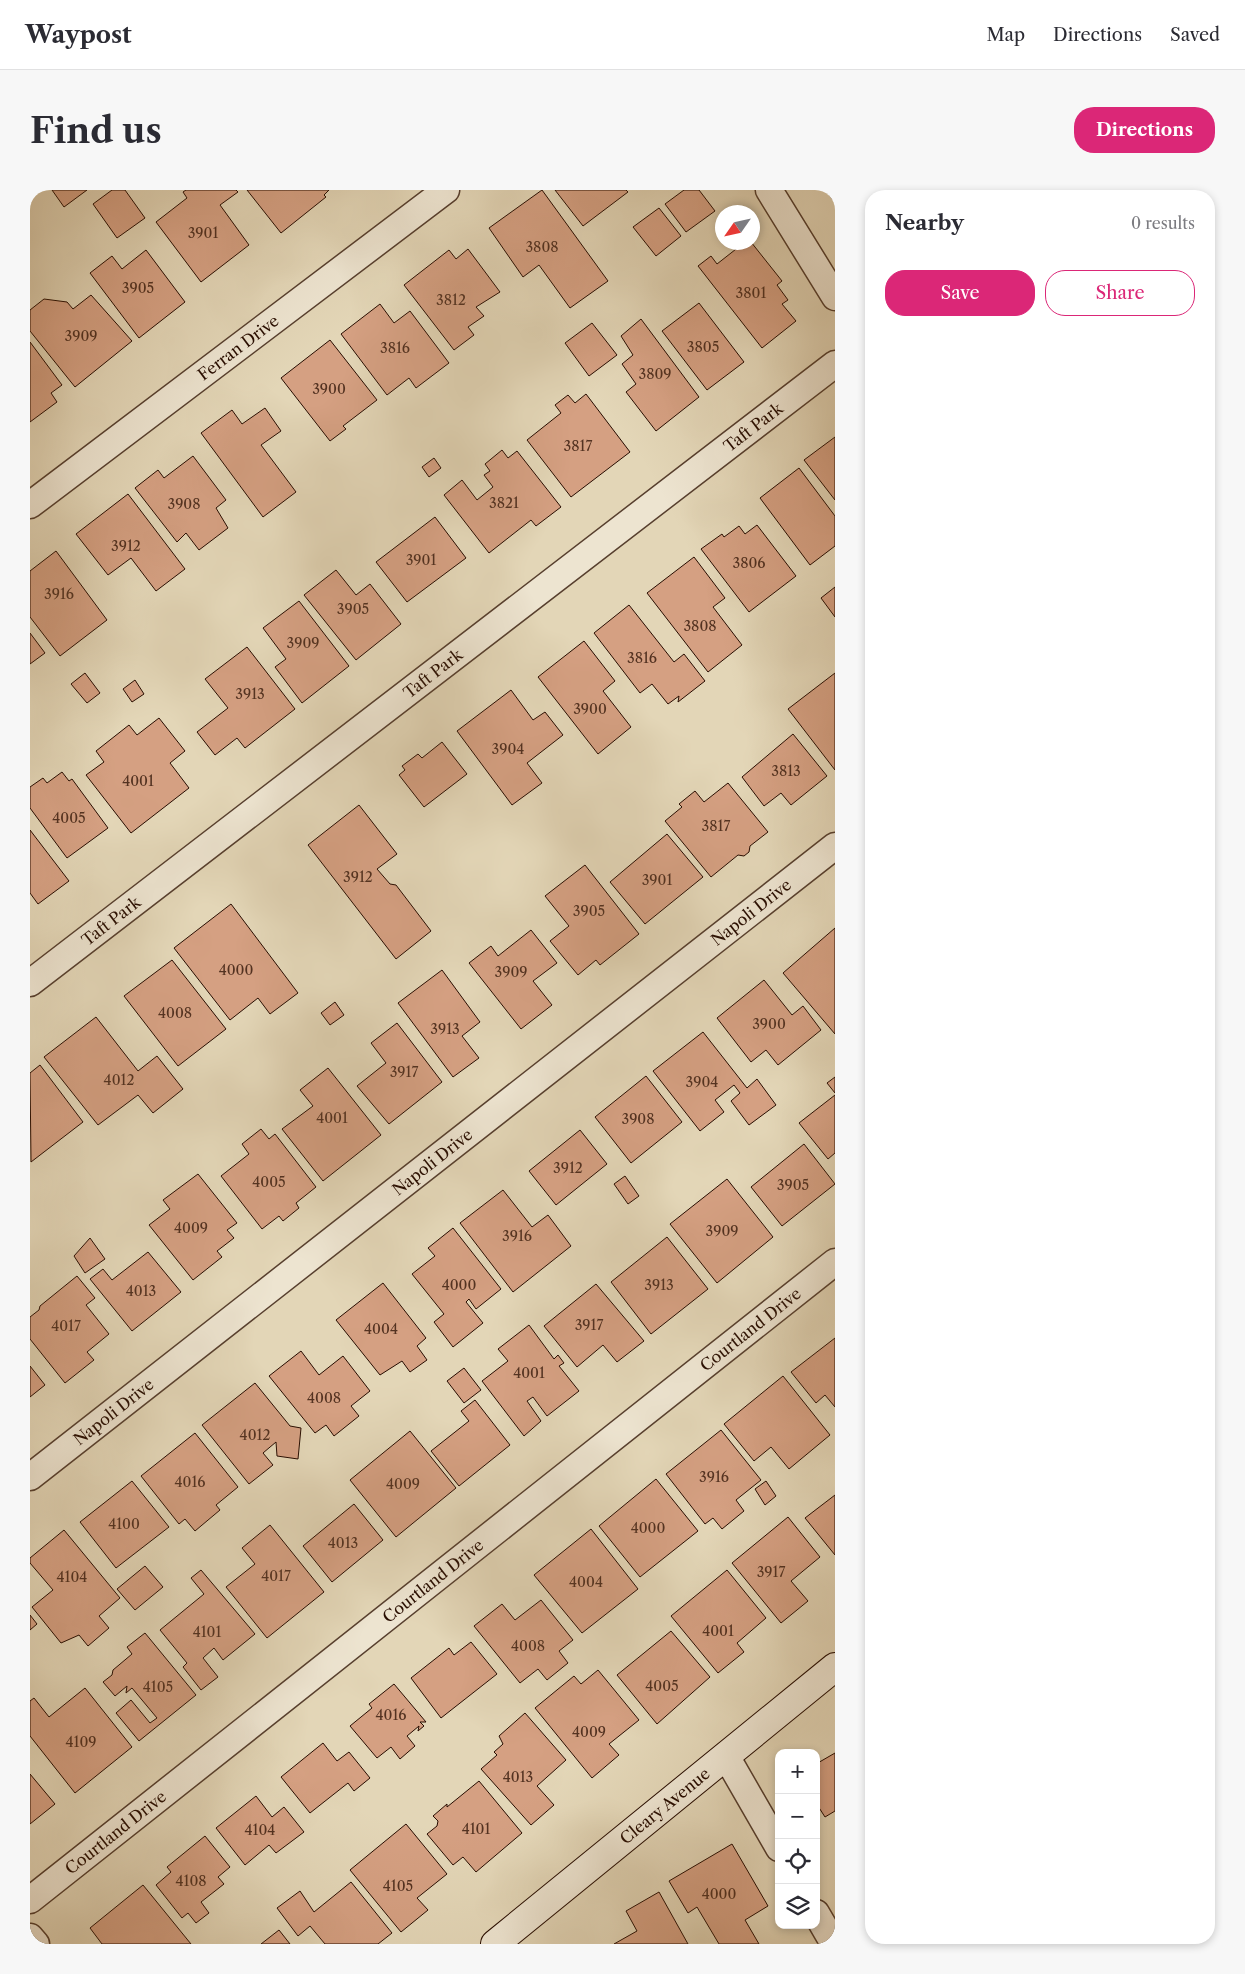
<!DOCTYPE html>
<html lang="en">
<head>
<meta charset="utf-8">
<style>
	:root { --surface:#fff; --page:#f7f7f7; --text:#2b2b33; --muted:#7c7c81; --line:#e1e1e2; --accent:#db2777 }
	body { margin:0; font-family:"Libre Caslon Text",serif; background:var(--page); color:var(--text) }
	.controls { position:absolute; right:15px; bottom:15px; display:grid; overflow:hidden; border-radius:10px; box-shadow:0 2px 8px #0003 }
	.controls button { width:45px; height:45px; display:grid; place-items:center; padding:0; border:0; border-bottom:1px solid var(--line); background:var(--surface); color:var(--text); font:25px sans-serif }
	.compass { position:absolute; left:685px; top:15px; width:45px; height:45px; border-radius:50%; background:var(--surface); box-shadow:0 2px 8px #0003; rotate:236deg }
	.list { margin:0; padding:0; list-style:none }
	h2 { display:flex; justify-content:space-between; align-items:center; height:65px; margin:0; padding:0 20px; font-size:21px }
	h2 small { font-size:16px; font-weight:400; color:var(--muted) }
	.actions { display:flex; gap:10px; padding:15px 20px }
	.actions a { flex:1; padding:11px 0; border:1px solid var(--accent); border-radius:20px; text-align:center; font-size:18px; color:var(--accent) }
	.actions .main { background:var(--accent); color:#fff }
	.icon { flex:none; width:28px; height:28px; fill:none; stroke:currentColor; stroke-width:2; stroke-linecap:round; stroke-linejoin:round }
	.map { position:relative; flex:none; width:805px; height:1754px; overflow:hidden; border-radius:20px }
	header { display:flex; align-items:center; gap:30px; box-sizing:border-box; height:70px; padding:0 25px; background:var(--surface); border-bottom:1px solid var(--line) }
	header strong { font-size:24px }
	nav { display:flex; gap:28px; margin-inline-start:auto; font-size:18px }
	.intro { display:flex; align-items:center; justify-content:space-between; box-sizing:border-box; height:120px; padding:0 30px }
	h1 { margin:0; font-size:35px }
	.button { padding:12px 22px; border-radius:20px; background:var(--accent); color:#fff; font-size:18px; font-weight:700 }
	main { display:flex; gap:30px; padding:0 30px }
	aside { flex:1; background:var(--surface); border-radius:20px; box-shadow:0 2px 8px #0003 }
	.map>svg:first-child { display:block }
	.building { fill:#d5a082; stroke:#280d01 }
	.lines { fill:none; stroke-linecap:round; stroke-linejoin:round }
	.street-casing { stroke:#573f2e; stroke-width:29 }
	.secondary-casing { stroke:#280d01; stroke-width:30 }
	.street { stroke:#ede4d0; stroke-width:26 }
	.secondary { stroke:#ede4d0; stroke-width:28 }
	.labels { text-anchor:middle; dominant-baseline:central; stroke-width:4; stroke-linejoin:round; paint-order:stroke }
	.number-label { font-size:14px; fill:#533221 }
	.street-label { font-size:16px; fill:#280d01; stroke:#ede4d0 }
</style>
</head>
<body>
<header>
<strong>Waypost</strong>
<nav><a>Map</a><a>Directions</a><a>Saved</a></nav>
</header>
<div class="intro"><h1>Find us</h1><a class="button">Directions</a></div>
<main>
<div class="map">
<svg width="805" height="1754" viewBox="0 0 805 1754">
	<rect width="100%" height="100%" fill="#e3d6b7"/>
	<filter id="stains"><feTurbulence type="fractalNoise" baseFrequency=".004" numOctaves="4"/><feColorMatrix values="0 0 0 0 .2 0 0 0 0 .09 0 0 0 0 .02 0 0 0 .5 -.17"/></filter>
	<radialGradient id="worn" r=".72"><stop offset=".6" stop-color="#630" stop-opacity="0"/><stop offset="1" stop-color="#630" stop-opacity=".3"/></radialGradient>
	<g class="building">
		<polygon points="0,0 10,0 0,7"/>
		<polygon points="22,0 57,0 34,17"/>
		<polygon points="82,0 95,0 115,28 87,48 63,14"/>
		<polygon points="156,0 206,0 208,2 190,15 219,55 171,92 126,32 157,8 153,2"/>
		<polygon points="217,0 299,0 294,5 296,7 251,43"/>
		<polygon points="512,0 578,91 540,118 509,75 493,87 459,38"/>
		<polygon points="525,0 596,0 598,2 553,36"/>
		<polygon points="654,0 669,0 685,21 656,42 635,14"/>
		<polygon points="795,0 805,0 805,12"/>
		<polygon points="629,18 651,46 626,66 603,37"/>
		<polygon points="715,52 721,52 752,91 747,95 758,110 752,114 766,131 732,158 668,76 681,66 687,74"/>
		<polygon points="438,59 470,102 446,117 454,126 438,137 444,145 424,160 374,95 419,60 426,69"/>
		<polygon points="116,60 155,112 109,148 60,83 82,66 92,79"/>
		<polygon points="61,105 102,151 45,197 0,141 0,120 14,109 37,112 43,119"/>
		<polygon points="669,113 714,172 677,200 632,141"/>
		<polygon points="350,114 364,133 380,121 419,173 386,198 379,188 357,205 311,144"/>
		<polygon points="611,129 669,207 626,241 596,202 606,194 592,174 603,165 591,146"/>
		<polygon points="562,133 587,165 559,186 535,153"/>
		<polygon points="300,150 347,210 313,236 316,239 300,251 251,188"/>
		<polygon points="0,152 32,195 21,203 27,212 0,232"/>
		<polygon points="556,204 600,262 541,307 497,250 531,223 525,215 538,205 545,213"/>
		<polygon points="235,218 251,241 231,255 266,302 233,327 171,243 202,220 212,234"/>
		<polygon points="805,247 805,310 774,270"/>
		<polygon points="472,260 478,268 487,261 531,317 506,336 501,330 459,363 414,305 432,290 447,310 463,297 454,285 460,281 455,274"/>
		<polygon points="163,266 196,310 186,318 198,338 169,360 156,343 147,352 105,298 128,280 134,288"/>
		<polygon points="404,268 411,278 399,287 392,277"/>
		<polygon points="769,278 805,326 805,356 780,375 730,308"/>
		<polygon points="98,304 155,379 126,401 101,368 78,385 46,344"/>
		<polygon points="405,327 436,368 377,412 346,372"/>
		<polygon points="727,335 766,386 719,422 671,359 692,344 694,347 709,336 715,344"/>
		<polygon points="26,361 77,430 30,466 0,427 0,381"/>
		<polygon points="664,367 695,408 683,417 712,455 678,482 617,403"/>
		<polygon points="306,380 326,405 340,394 371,434 326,470 274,405"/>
		<polygon points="805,397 805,427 791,408"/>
		<polygon points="269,411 319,476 272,513 245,477 256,469 233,438"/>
		<polygon points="599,415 644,472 654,464 675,491 648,512 649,506 638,514 622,494 610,503 564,443"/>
		<polygon points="0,443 15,463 0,474"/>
		<polygon points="554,451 585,491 573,501 601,537 568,564 508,487"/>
		<polygon points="217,457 265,519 215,558 207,548 185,565 167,542 198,518 175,489"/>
		<polygon points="55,483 70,503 57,513 41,494"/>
		<polygon points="805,483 805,580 758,519"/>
		<polygon points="105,490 114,504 102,512 93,499"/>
		<polygon points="481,500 503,530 515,522 533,545 497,573 512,593 482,615 427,541"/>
		<polygon points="129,528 155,561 140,573 159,598 101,643 56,585 74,572 66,561 99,535 107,545"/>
		<polygon points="763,544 797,586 761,615 751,603 734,616 712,587"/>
		<polygon points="412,552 437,584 394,617 369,585 375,580 372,576 388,564 392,568"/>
		<polygon points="32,582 39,591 42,589 78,638 37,668 0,618 0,597 13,588 17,593"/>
		<polygon points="698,593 738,642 720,656 719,662 714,666 708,665 681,687 635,631 652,617 649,614 665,601 674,612"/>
		<polygon points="329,615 367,664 347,679 360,694 366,695 401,741 366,769 278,655"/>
		<polygon points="0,640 39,691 8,714 0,703"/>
		<polygon points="637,644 673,687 615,734 580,692"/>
		<polygon points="555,675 609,744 570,775 566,770 548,785 520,751 539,736 515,706"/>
		<polygon points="201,714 268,803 240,824 228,808 200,830 144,758"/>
		<polygon points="805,738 805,844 753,783"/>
		<polygon points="501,740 527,773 503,791 522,815 491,839 439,773 461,756 468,766"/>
		<polygon points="142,770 196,839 148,876 94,806"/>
		<polygon points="412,780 450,832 432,846 449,868 423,887 368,813"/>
		<polygon points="734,790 762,825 773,816 791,840 748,875 736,860 721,872 687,828"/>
		<polygon points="305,812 314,825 300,835 291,823"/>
		<polygon points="66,827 108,881 127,866 153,899 123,923 108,905 68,935 14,867"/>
		<polygon points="367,833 412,892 359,934 327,896 356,873 341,853"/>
		<polygon points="673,842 717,898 727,889 746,915 719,935 701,911 710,903 704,895 685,910 694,922 670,941 623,881"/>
		<polygon points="10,875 53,932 1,972 0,883"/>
		<polygon points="298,878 351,945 293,991 252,939 283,916 270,900"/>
		<polygon points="616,886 652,932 601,973 565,927"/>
		<polygon points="805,887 805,903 797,893"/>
		<polygon points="805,905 805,963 798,969 769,933"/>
		<polygon points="231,939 239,949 245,944 286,997 266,1013 269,1018 253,1031 249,1026 232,1039 191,986 219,964 212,954"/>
		<polygon points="550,940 577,974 526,1015 499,981"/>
		<polygon points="774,954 805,994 752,1036 721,997"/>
		<polygon points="168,984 207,1033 197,1040 204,1048 187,1061 192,1067 163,1090 119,1035 140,1019 133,1010"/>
		<polygon points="595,986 609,1006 598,1014 584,994"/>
		<polygon points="697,989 743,1047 687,1093 640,1034"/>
		<polygon points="473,1000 502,1037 518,1025 541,1056 483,1102 430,1033"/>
		<polygon points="423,1038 471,1099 446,1119 439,1109 436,1112 453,1133 423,1157 404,1132 414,1124 382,1084 405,1066 398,1058"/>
		<polygon points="637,1047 678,1099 621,1144 581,1092"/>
		<polygon points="60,1048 75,1069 55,1083 44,1066"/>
		<polygon points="118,1062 151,1102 102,1141 60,1089 73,1079 82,1090"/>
		<polygon points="47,1086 65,1108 56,1115 79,1144 57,1162 64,1170 35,1193 0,1149 0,1127 9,1120 10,1116"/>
		<polygon points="353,1093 396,1148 387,1156 397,1170 380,1182 372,1171 350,1185 306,1130"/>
		<polygon points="566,1094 614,1151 587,1172 573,1155 547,1177 514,1136"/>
		<polygon points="499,1135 524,1169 528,1165 534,1173 529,1176 549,1201 517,1226 503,1207 497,1211 511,1231 494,1246 452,1191 478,1171 468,1159"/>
		<polygon points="805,1148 805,1217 795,1205 786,1213 761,1182"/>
		<polygon points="271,1161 289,1185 313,1166 340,1201 321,1216 329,1226 304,1246 296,1235 285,1243 239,1186"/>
		<polygon points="0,1176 15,1195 0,1207"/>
		<polygon points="434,1178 451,1200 434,1213 417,1191"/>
		<polygon points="753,1186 800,1245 759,1279 741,1257 724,1271 694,1234"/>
		<polygon points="225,1193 260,1236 271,1238 268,1269 247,1266 246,1252 233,1263 243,1275 219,1294 172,1235"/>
		<polygon points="445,1210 480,1255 429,1296 401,1261 439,1231 431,1221"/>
		<polygon points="691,1240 731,1290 706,1310 714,1321 692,1339 683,1328 675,1334 636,1284"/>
		<polygon points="380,1241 426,1298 366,1347 320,1290"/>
		<polygon points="165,1243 208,1297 186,1315 190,1320 165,1341 155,1329 149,1334 111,1286"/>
		<polygon points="626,1289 668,1341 610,1387 569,1336"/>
		<polygon points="102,1291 139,1337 86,1378 50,1332"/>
		<polygon points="736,1291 746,1306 735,1315 725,1299"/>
		<polygon points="805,1305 805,1365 775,1328"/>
		<polygon points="324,1314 353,1350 302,1392 273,1356"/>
		<polygon points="758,1327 790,1367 761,1391 778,1411 751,1433 702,1373"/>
		<polygon points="240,1335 294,1402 237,1448 196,1397 225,1374 212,1358"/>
		<polygon points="561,1339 608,1399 552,1443 504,1385"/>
		<polygon points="34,1340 90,1408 69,1426 79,1438 58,1456 49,1445 31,1453 2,1417 23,1400 0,1373 0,1368"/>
		<polygon points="115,1376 133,1397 105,1420 87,1399"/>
		<polygon points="171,1380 225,1444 193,1470 184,1458 173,1468 188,1487 171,1500 153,1477 157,1473 130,1440 174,1404 161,1388"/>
		<polygon points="697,1380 736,1428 707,1453 714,1462 688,1483 641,1426"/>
		<polygon points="511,1410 543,1450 529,1461 538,1473 517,1490 508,1479 490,1493 444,1436 472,1414 485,1430"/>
		<polygon points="0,1425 7,1434 0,1440"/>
		<polygon points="641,1441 680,1487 627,1534 587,1485"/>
		<polygon points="115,1443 166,1505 109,1551 86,1523 101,1510 120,1533 127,1528 102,1498 96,1503 97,1496 85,1506 73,1492 82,1485 83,1480 102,1464 97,1457"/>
		<polygon points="441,1452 467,1484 411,1528 381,1488 419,1458 424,1465"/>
		<polygon points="568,1480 609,1530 579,1554 589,1565 562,1588 505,1518 544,1486 551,1494"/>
		<polygon points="364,1494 396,1532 390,1532 394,1536 388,1541 389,1536 377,1546 385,1556 370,1569 361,1557 347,1568 320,1536 342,1518 339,1514"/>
		<polygon points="55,1498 102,1557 45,1603 0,1546 0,1511 4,1508 19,1527"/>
		<polygon points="495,1523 536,1570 507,1596 524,1615 501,1635 451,1579 467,1565 464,1562 473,1554 469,1546"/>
		<polygon points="293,1553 307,1571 319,1562 340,1588 324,1601 318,1593 280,1623 251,1587"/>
		<polygon points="805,1563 805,1621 795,1627 786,1613 786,1574"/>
		<polygon points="0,1584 25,1614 0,1634"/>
		<polygon points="449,1591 492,1643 446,1682 433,1667 423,1675 397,1644 407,1636 408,1631 403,1626 417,1614 417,1617"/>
		<polygon points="226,1606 242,1627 254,1617 274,1642 246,1663 239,1655 215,1675 186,1638"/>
		<polygon points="376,1634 417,1684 387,1708 398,1720 371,1742 320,1680"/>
		<polygon points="175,1646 200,1677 188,1687 194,1694 171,1712 179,1723 166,1733 158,1723 152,1728 126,1695 141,1682 137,1677"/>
		<polygon points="702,1654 738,1716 715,1730 729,1754 689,1754 667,1717 658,1723 639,1691"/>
		<polygon points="321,1692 362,1743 348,1754 295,1754 280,1736 268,1746 247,1718 270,1701 284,1722"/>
		<polygon points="113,1695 161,1754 72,1754 60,1738"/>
		<polygon points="629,1702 658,1754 584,1754 607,1741 596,1721"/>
		<polygon points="249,1740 260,1754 231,1754"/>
	</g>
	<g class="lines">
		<defs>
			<g id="street">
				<polyline points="739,0 805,107"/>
				<path id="s1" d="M0,315L416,0"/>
				<path id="s2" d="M0,793L805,174"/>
				<path id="s3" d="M0,1287L805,656"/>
				<polyline points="696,1566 749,1658"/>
				<path id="s4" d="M0,1710L805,1072"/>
				<polyline points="786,1723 804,1754"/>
				<polyline points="0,1747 6,1754"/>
			</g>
			<g id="secondary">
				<path id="s5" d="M465,1754L805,1477"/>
			</g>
		</defs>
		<use href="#street" class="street-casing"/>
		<use href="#secondary" class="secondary-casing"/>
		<use href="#street" class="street"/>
		<use href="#secondary" class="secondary"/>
	</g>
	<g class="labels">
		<g class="number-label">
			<text x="173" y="43">3901</text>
			<text x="512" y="57">3808</text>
			<text x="108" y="98">3905</text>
			<text x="721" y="103">3801</text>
			<text x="421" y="110">3812</text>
			<text x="51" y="146">3909</text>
			<text x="673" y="157">3805</text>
			<text x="365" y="158">3816</text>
			<text x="625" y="184">3809</text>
			<text x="299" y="199">3900</text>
			<text x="548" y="256">3817</text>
			<text x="474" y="313">3821</text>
			<text x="154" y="314">3908</text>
			<text x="96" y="356">3912</text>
			<text x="391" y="370">3901</text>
			<text x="719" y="373">3806</text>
			<text x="29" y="404">3916</text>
			<text x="323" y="419">3905</text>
			<text x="670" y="436">3808</text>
			<text x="273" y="453">3909</text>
			<text x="612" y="468">3816</text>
			<text x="220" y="504">3913</text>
			<text x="560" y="519">3900</text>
			<text x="478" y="559">3904</text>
			<text x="756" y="581">3813</text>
			<text x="108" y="591">4001</text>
			<text x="39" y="628">4005</text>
			<text x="686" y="636">3817</text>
			<text x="328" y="687">3912</text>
			<text x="627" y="690">3901</text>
			<text x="559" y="721">3905</text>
			<text x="206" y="780">4000</text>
			<text x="481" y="782">3909</text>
			<text x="145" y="823">4008</text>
			<text x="739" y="834">3900</text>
			<text x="415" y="839">3913</text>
			<text x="374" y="882">3917</text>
			<text x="89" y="890">4012</text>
			<text x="672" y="892">3904</text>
			<text x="302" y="928">4001</text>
			<text x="608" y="929">3908</text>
			<text x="538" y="978">3912</text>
			<text x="239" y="992">4005</text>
			<text x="763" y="995">3905</text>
			<text x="161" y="1038">4009</text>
			<text x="692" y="1041">3909</text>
			<text x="487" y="1046">3916</text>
			<text x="429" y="1095">4000</text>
			<text x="629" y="1095">3913</text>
			<text x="111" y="1101">4013</text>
			<text x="559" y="1135">3917</text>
			<text x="36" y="1136">4017</text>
			<text x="351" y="1139">4004</text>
			<text x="499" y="1183">4001</text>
			<text x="294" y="1208">4008</text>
			<text x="225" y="1245">4012</text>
			<text x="684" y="1287">3916</text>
			<text x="160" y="1292">4016</text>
			<text x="373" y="1294">4009</text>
			<text x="94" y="1334">4100</text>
			<text x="618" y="1338">4000</text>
			<text x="313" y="1353">4013</text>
			<text x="741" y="1382">3917</text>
			<text x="246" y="1386">4017</text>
			<text x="42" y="1387">4104</text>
			<text x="556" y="1392">4004</text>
			<text x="688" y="1441">4001</text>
			<text x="177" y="1442">4101</text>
			<text x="498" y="1456">4008</text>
			<text x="632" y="1496">4005</text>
			<text x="128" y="1497">4105</text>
			<text x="361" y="1525">4016</text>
			<text x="559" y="1542">4009</text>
			<text x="51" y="1552">4109</text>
			<text x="488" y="1587">4013</text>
			<text x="446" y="1639">4101</text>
			<text x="230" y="1640">4104</text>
			<text x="161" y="1691">4108</text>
			<text x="368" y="1696">4105</text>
			<text x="689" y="1704">4000</text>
		</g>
		<g class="street-label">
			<text stroke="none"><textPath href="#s1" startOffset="261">Ferran Drive</textPath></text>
			<text stroke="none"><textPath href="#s2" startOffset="912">Taft Park</textPath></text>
			<text stroke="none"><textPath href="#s2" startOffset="508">Taft Park</textPath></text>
			<text stroke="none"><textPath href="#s3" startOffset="916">Napoli Drive</textPath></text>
			<text stroke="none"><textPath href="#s2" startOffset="102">Taft Park</textPath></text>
			<text stroke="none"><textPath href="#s3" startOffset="511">Napoli Drive</textPath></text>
			<text stroke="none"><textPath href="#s4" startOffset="919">Courtland Drive</textPath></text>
			<text stroke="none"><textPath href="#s3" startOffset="106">Napoli Drive</textPath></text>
			<text stroke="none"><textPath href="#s4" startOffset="514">Courtland Drive</textPath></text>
			<text stroke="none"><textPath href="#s5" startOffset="219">Cleary Avenue</textPath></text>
			<text stroke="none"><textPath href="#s4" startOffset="109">Courtland Drive</textPath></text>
		</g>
	</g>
	<rect width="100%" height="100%" filter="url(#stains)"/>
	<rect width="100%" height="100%" fill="url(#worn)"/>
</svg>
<div class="controls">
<button>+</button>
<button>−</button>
<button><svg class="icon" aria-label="locate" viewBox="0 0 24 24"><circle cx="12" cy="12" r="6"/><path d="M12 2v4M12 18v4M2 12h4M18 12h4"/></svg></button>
<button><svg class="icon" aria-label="layers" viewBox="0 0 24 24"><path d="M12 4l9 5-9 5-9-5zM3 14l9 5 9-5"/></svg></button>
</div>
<svg class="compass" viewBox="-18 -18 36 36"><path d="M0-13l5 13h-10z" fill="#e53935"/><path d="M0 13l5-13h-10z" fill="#7c7c81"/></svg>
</div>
<aside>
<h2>Nearby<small>0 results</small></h2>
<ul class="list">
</ul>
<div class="actions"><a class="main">Save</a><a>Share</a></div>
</aside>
</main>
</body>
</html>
